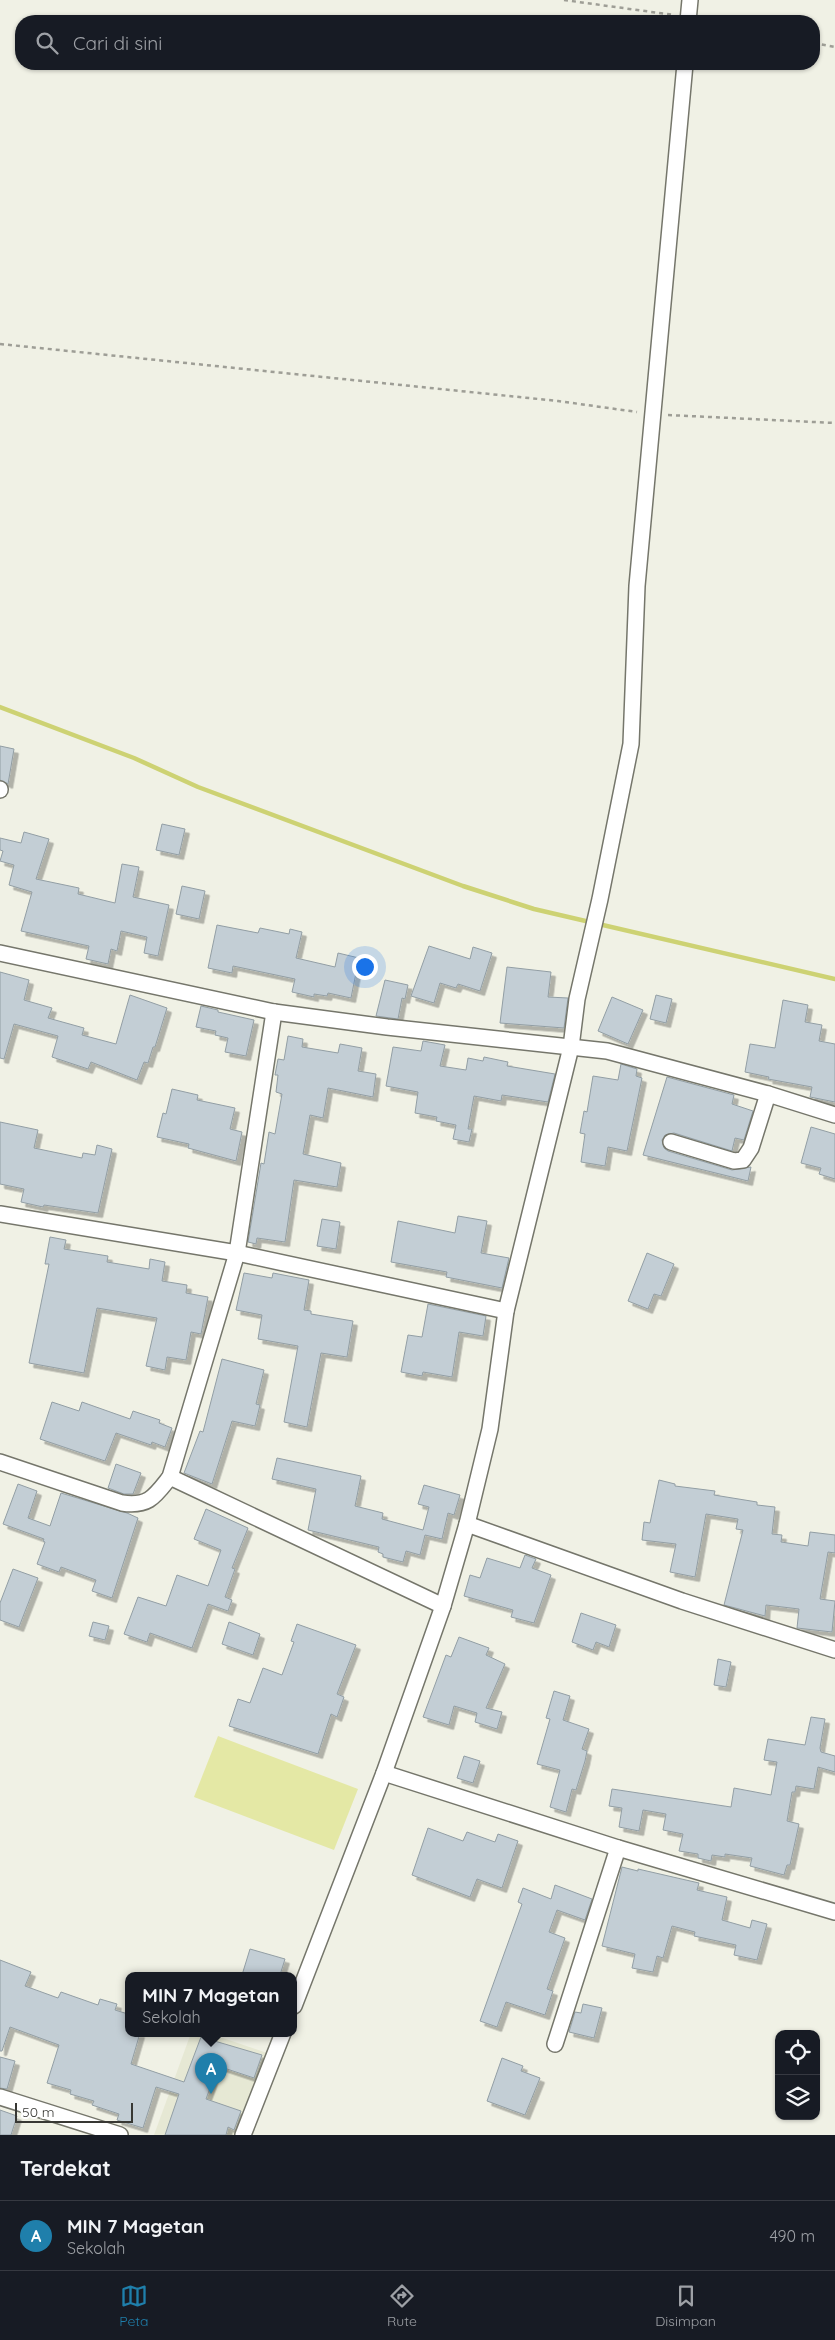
<!DOCTYPE html>
<html lang="id">
<head>
<meta charset="utf-8">
<style>
	:root { --surface:#171b24; --page:#20242c; --text:#f1f3f6; --muted:#9ea1a6; --line:#363941; --accent:#1f7fab }
	body { margin:0; font-family:Quicksand,sans-serif; background:var(--page); color:var(--text) }
	.controls { position:absolute; right:15px; bottom:15px; display:grid; overflow:hidden; border-radius:10px; box-shadow:0 1px 4px #0004 }
	.controls button { width:45px; height:45px; display:grid; place-items:center; padding:0; border:0; border-bottom:1px solid var(--line); background:var(--surface); color:var(--text); font:25px sans-serif }
	.scale { position:absolute; left:15px; bottom:12px; width:118px; box-sizing:border-box; padding-left:5px; border:2px solid #383834; border-top:0; font-size:14px; line-height:18px; white-space:nowrap; color:#383834; -webkit-text-stroke:4px #fff; paint-order:stroke }
	.you { position:absolute; left:364px; top:966px; width:18px; height:18px; margin:-12px; border:4px solid #fff; border-radius:50%; background:#1a73e8; box-shadow:0 0 0 8px #1a73e833 }
	.badge { display:grid; place-items:center; width:32px; height:32px; border-radius:50%; background:var(--accent); color:#fff; font-size:16px; font-weight:700 }
	.pin { position:absolute; translate:-50% -41px; filter:drop-shadow(0 1px 2px #0008) }
	.pin::after { content:''; position:absolute; top:26px; width:18px; height:15px; background:inherit; clip-path:polygon(0 0,100% 0,50% 100%) }
	.popup { position:absolute; left:125px; top:1972px; width:172px; height:65px; box-sizing:border-box; display:grid; place-content:center; border-radius:10px; background:var(--surface); filter:drop-shadow(0 1px 4px #0005); font-size:16px; white-space:nowrap; color:var(--muted) }
	.popup b { font-size:19px; color:var(--text) }
	.popup::after { content:''; position:absolute; left:50%; top:100%; margin-left:-10px; border:10px solid transparent; border-top-color:var(--surface) }
	.list { margin:0; padding:0; list-style:none }
	h2 { display:flex; justify-content:space-between; align-items:center; height:65px; margin:0; padding:0 20px; font-size:21px }
	h2 small { font-size:16px; font-weight:400; color:var(--muted) }
	.list li { display:grid; grid-template-columns:32px 1fr auto; gap:15px; align-items:center; box-sizing:border-box; height:70px; padding:0 20px; border-top:1px solid var(--line) }
	.list b { display:block; font-size:19px; white-space:nowrap }
	.list p { margin:0; font-size:16px; white-space:nowrap; color:var(--muted) }
	.list em { font-size:16px; font-style:normal; color:var(--muted) }
	.icon { flex:none; width:28px; height:28px; fill:none; stroke:currentColor; stroke-width:2; stroke-linecap:round; stroke-linejoin:round }
	.map { position:relative; flex:none; width:835px; height:2135px; overflow:hidden }
	.search { position:absolute; background:var(--surface); box-shadow:0 1px 4px #0004; left:15px; right:15px; top:15px; height:55px; display:flex; align-items:center; gap:12px; box-sizing:border-box; padding:0 18px; border-radius:20px; color:var(--muted); font-size:19px }
	.sheet { height:135px; background:var(--surface) }
	nav { display:flex; justify-content:space-around; align-items:center; box-sizing:border-box; height:70px; border-top:1px solid var(--line); background:var(--surface); font-size:14px; color:var(--muted) }
	nav a { display:grid; justify-items:center; gap:2px }
	nav .on { color:var(--accent) }
	.map>svg:first-child { display:block }
	.built { fill:#e6e8d4 }
	.green { fill:#e4e8a5 }
	.lines { fill:none; stroke-linecap:round; stroke-linejoin:round }
	.stream { stroke:#cdd273; stroke-width:4.5 }
	.building { fill:#c3ced5; stroke:#929ea4; filter:url(#shadow) }
	.minor-casing { stroke:#75766b; stroke-width:18 }
	.path { stroke:#9e9e96; stroke-width:2.5; stroke-dasharray:4 4; stroke-linecap:butt }
	.minor { stroke:#fff; stroke-width:15 }
</style>
</head>
<body>
<div class="map">
<svg width="835" height="2135" viewBox="0 0 835 2135">
	<defs>
		<filter id="shadow"><feDropShadow dx="4.5" dy="4.5" stdDeviation="0" flood-color="#0004"/></filter>
	</defs>
	<rect width="100%" height="100%" fill="#f0f1e5"/>
	<polygon class="built" points="191,2033 208,2033 267,2053 238,2135 154,2135"/>
	<polygon class="green" points="218,1736 358,1789 334,1850 194,1797"/>
	<g class="lines">
		<polyline class="stream" points="0,707 134,758 198,787 463,886 534,909 835,979"/>
	</g>
	<g class="building">
		<polygon points="0,746 14,749 8,784 0,780"/>
		<polygon points="162,824 185,829 179,855 156,850"/>
		<polygon points="24,832 49,839 36,879 79,888 78,894 115,903 122,864 139,867 133,897 169,905 158,956 144,953 147,937 121,931 117,951 111,949 108,964 86,959 89,946 21,931 32,892 9,885 14,865 0,861 3,851 0,850 0,838 21,843"/>
		<polygon points="182,886 205,891 199,919 176,914"/>
		<polygon points="217,925 258,933 260,928 289,934 290,929 302,932 296,958 335,967 338,953 359,958 351,998 328,993 327,996 314,994 314,997 292,992 295,979 233,966 232,973 208,968"/>
		<polygon points="429,946 470,959 473,947 492,953 480,991 458,984 456,988 440,983 434,1003 411,996"/>
		<polygon points="507,967 551,972 548,997 568,998 564,1028 500,1023"/>
		<polygon points="0,972 29,980 24,1000 52,1008 48,1018 84,1028 82,1035 116,1044 130,995 167,1008 155,1047 153,1047 148,1063 144,1062 137,1080 91,1062 88,1069 52,1057 58,1036 14,1024 4,1059 0,1058"/>
		<polygon points="385,980 408,985 405,999 402,998 398,1019 376,1016"/>
		<polygon points="656,995 672,999 666,1023 650,1019"/>
		<polygon points="612,997 643,1010 628,1044 598,1031"/>
		<polygon points="783,1000 808,1005 805,1022 822,1025 819,1041 835,1044 835,1102 810,1097 812,1087 768,1079 769,1077 745,1072 750,1044 775,1048"/>
		<polygon points="201,1006 218,1010 218,1012 254,1020 246,1056 225,1052 228,1038 215,1035 216,1031 196,1027"/>
		<polygon points="288,1036 303,1039 302,1047 338,1053 340,1044 362,1048 358,1071 376,1074 373,1097 328,1088 323,1118 310,1115 303,1154 341,1163 337,1187 294,1180 285,1242 257,1238 256,1244 248,1242 261,1163 264,1164 269,1132 275,1134 282,1094 276,1092 278,1075 275,1075 278,1059 284,1060"/>
		<polygon points="423,1041 445,1045 440,1066 466,1070 468,1058 483,1061 484,1057 508,1062 507,1066 555,1074 548,1102 502,1095 501,1101 474,1096 468,1129 472,1129 469,1142 453,1139 456,1125 436,1121 437,1117 415,1113 418,1092 386,1086 393,1047 421,1051"/>
		<polygon points="621,1064 637,1069 636,1076 642,1078 627,1151 608,1147 605,1166 581,1162 585,1134 580,1133 584,1111 587,1112 593,1076 618,1080"/>
		<polygon points="667,1077 734,1095 732,1104 753,1111 744,1140 735,1138 732,1151 674,1133 665,1135 662,1140 664,1148 668,1151 732,1170 751,1167 748,1181 643,1155"/>
		<polygon points="172,1089 198,1095 197,1100 235,1108 230,1129 242,1132 236,1161 188,1148 189,1144 157,1137 163,1113 166,1114"/>
		<polygon points="0,1122 38,1130 34,1148 82,1158 83,1153 95,1155 97,1145 112,1149 98,1213 44,1205 43,1207 21,1202 24,1189 0,1184"/>
		<polygon points="811,1127 835,1134 835,1179 819,1174 821,1168 801,1163"/>
		<polygon points="458,1216 487,1221 481,1253 509,1258 502,1288 446,1277 447,1272 391,1262 398,1221 455,1233"/>
		<polygon points="322,1219 340,1222 336,1249 317,1246"/>
		<polygon points="50,1237 66,1240 64,1249 108,1256 107,1262 149,1269 150,1259 165,1262 162,1281 187,1285 186,1293 208,1297 201,1334 191,1332 186,1360 167,1357 165,1370 146,1366 157,1318 97,1308 84,1373 29,1363 49,1264 45,1264"/>
		<polygon points="647,1253 674,1264 661,1296 654,1294 648,1309 628,1301"/>
		<polygon points="244,1273 272,1278 273,1273 309,1280 304,1310 311,1311 311,1314 353,1321 347,1357 321,1353 307,1427 284,1422 298,1346 258,1339 262,1315 236,1310"/>
		<polygon points="428,1304 486,1316 483,1336 459,1332 452,1377 423,1372 422,1376 401,1372 408,1335 422,1337"/>
		<polygon points="222,1359 264,1370 256,1404 260,1405 255,1426 232,1421 212,1484 184,1473 200,1431 203,1432"/>
		<polygon points="52,1402 79,1411 82,1402 130,1419 133,1411 160,1420 159,1423 172,1428 165,1447 152,1442 151,1445 116,1433 105,1461 40,1439"/>
		<polygon points="277,1458 361,1476 355,1506 383,1513 382,1519 423,1530 429,1507 418,1504 424,1485 460,1495 454,1515 448,1513 442,1539 425,1535 420,1555 406,1551 403,1562 383,1557 383,1554 378,1552 379,1547 308,1530 316,1489 272,1479"/>
		<polygon points="116,1464 141,1473 133,1494 124,1494 108,1488"/>
		<polygon points="659,1480 675,1484 675,1486 715,1491 714,1495 757,1502 757,1505 775,1507 772,1534 782,1535 781,1542 808,1546 810,1532 835,1535 835,1553 828,1552 820,1599 835,1601 832,1632 797,1628 799,1609 766,1605 765,1616 724,1605 743,1530 736,1529 738,1519 706,1514 695,1577 670,1572 676,1544 642,1540 644,1522 650,1523"/>
		<polygon points="18,1484 37,1491 28,1518 50,1526 61,1493 127,1513 138,1518 112,1598 92,1591 96,1580 61,1567 59,1572 37,1564 45,1542 43,1541 44,1539 3,1524"/>
		<polygon points="206,1509 248,1528 232,1568 235,1569 225,1597 232,1600 228,1611 208,1604 192,1648 150,1633 147,1642 124,1634 138,1597 166,1606 177,1575 208,1586 221,1550 194,1539"/>
		<polygon points="525,1555 536,1559 532,1568 551,1575 534,1623 511,1617 513,1610 464,1596 470,1575 480,1578 487,1558 520,1568"/>
		<polygon points="13,1569 38,1578 19,1627 0,1620 0,1603"/>
		<polygon points="581,1613 616,1625 609,1647 596,1642 593,1650 572,1642"/>
		<polygon points="93,1622 109,1626 105,1640 89,1636"/>
		<polygon points="229,1622 260,1634 253,1655 222,1644"/>
		<polygon points="297,1624 356,1645 337,1694 344,1697 337,1717 331,1714 318,1754 229,1726 238,1699 250,1703 263,1668 282,1675 294,1642 291,1641"/>
		<polygon points="459,1637 489,1648 486,1655 505,1664 486,1708 502,1712 497,1729 475,1722 477,1713 454,1706 449,1725 423,1717 446,1655 451,1657"/>
		<polygon points="718,1659 731,1662 726,1687 714,1685"/>
		<polygon points="554,1691 570,1696 563,1720 589,1729 582,1749 587,1751 585,1761 576,1790 572,1789 566,1812 550,1807 560,1770 537,1764 550,1719 546,1718"/>
		<polygon points="811,1717 825,1719 820,1748 821,1752 835,1756 835,1772 818,1767 814,1789 796,1786 795,1792 792,1792 787,1821 799,1824 790,1865 787,1865 784,1875 750,1866 752,1858 725,1854 725,1857 712,1855 711,1861 698,1858 698,1854 679,1851 683,1834 663,1830 666,1814 643,1810 639,1831 619,1827 622,1808 609,1806 612,1789 731,1807 734,1788 771,1795 777,1762 764,1760 768,1739 805,1745"/>
		<polygon points="464,1756 480,1761 473,1783 457,1778"/>
		<polygon points="428,1828 463,1841 467,1832 495,1842 498,1834 518,1841 502,1888 477,1879 470,1897 412,1875"/>
		<polygon points="622,1867 638,1871 638,1869 699,1883 697,1890 727,1897 722,1920 750,1928 752,1920 767,1924 757,1960 734,1955 736,1945 694,1936 695,1932 672,1926 663,1958 657,1956 653,1972 632,1968 635,1954 602,1946"/>
		<polygon points="555,1885 592,1899 585,1920 557,1910 549,1932 565,1938 547,1989 553,1991 545,2015 506,2002 497,2027 480,2021 522,1904 518,1902 523,1888 551,1899"/>
		<polygon points="250,1949 285,1959 280,1975 242,1975"/>
		<polygon points="0,1960 31,1972 25,1986 58,1998 61,1992 98,2005 100,1999 117,2004 115,2010 128,2014 128,2033 140,2033 131,2064 184,2082 201,2037 262,2055 254,2078 218,2066 206,2099 241,2111 234,2130 228,2127 226,2135 165,2135 179,2094 156,2087 143,2128 117,2120 119,2114 92,2105 94,2101 70,2094 71,2090 47,2083 59,2045 10,2027 2,2051 0,2051"/>
		<polygon points="583,2004 602,2008 594,2038 569,2032 575,2012 581,2013"/>
		<polygon points="0,2057 15,2061 7,2089 0,2088"/>
		<polygon points="502,2058 523,2066 521,2071 540,2078 525,2115 487,2101"/>
		<polygon points="0,2110 17,2116 11,2135 0,2135"/>
	</g>
	<g class="lines">
		<defs>
			<g id="minor">
				<polyline points="688,21 690,0"/>
				<polyline points="0,790 0,789"/>
				<polyline points="0,953 274,1012 387,1027 607,1051 768,1094 835,1115"/>
				<polyline points="671,1142 734,1161 743,1160 751,1148 768,1094"/>
				<polyline points="0,1214 237,1253 506,1311"/>
				<path d="M0,1462L122,1503C149,1507 155,1496 170,1477L237,1253L274,1012"/>
				<polyline points="170,1477 443,1606"/>
				<polyline points="467,1524 682,1601 835,1650"/>
				<polyline points="384,1773 618,1848 835,1912"/>
				<polyline points="294,2006 384,1773 443,1606 467,1524 490,1429 506,1311 571,1047 577,999 600,899 631,744 637,586 685,64"/>
				<polyline points="555,2044 618,1848"/>
				<polyline points="0,2097 120,2135"/>
				<polyline points="243,2135 283,2033"/>
			</g>
		</defs>
		<use href="#minor" class="minor-casing"/>
		<g class="path">
			<polyline points="564,0 674,15"/>
			<polyline points="814,43 835,47"/>
			<polyline points="0,344 558,401 637,412"/>
			<polyline points="668,415 835,423"/>
		</g>
		<use href="#minor" class="minor"/>
	</g>
</svg>
<div class="controls">
<button><svg class="icon" aria-label="locate" viewBox="0 0 24 24"><circle cx="12" cy="12" r="6"/><path d="M12 2v4M12 18v4M2 12h4M18 12h4"/></svg></button>
<button><svg class="icon" aria-label="layers" viewBox="0 0 24 24"><path d="M12 4l9 5-9 5-9-5zM3 14l9 5 9-5"/></svg></button>
</div>
<div class="scale">50 m</div>
<div class="you"></div>
<div class="pin badge" style="left:211px;top:2094px">A</div>
<div class="popup"><b>MIN 7 Magetan</b>Sekolah</div>
<div class="search"><svg class="icon" aria-label="search" viewBox="0 0 24 24"><circle cx="10" cy="10" r="6"/><path d="M15 15l6 6"/></svg>Cari di sini</div>
</div>
<section class="sheet">
<h2>Terdekat<small></small></h2>
<ul class="list">
<li><span class="badge">A</span><div><b>MIN 7 Magetan</b><p>Sekolah</p></div><em>490 m</em></li>
</ul>
</section>
<nav>
<a class="on"><svg class="icon" aria-label="map" viewBox="0 0 24 24"><path d="M3 6l6-2 6 2 6-2v14l-6 2-6-2-6 2zM9 4v14M15 6v14"/></svg>Peta</a>
<a><svg class="icon" aria-label="directions" viewBox="0 0 24 24"><path d="M12 3l9 9-9 9-9-9zM9 14v-3h6M13 9l2 2-2 2"/></svg>Rute</a>
<a><svg class="icon" aria-label="saved" viewBox="0 0 24 24"><path d="M7 4h10v16l-5-4-5 4z"/></svg>Disimpan</a>
</nav>
</body>
</html>
